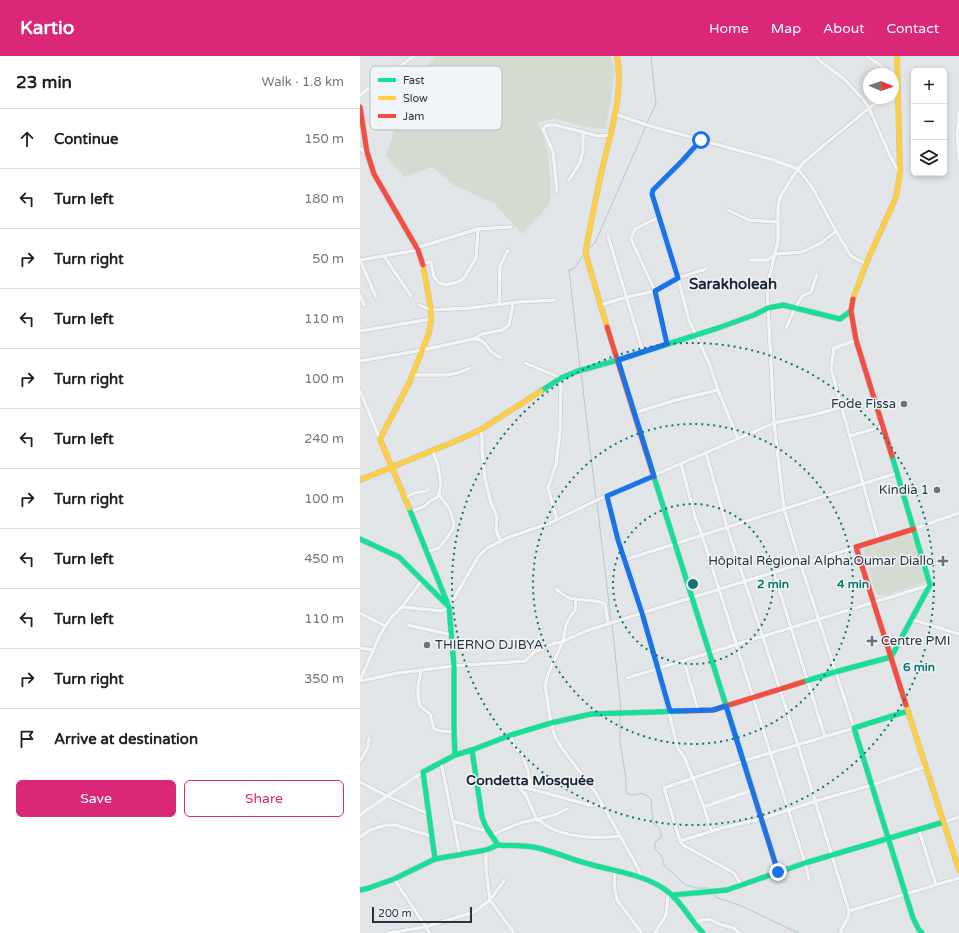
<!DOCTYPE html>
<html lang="en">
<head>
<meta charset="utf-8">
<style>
	:root { --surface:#fff; --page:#f2f2f2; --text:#222; --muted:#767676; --line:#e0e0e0; --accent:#db2777 }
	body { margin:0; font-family:"Varela Round",sans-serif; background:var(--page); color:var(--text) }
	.controls { position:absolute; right:12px; top:12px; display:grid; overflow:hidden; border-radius:6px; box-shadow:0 2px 6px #0003 }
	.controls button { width:36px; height:36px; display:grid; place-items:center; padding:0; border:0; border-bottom:1px solid var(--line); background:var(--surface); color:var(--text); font:20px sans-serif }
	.compass { position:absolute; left:503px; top:12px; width:36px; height:36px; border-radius:50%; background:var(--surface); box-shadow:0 2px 6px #0003; rotate:92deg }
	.scale { position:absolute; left:12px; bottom:10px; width:100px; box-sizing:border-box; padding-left:4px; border:2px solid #273643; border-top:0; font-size:11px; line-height:14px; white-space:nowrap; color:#273643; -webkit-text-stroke:3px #f0f4f7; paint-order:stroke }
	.stop { position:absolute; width:12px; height:12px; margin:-9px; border:3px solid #1a73e8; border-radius:50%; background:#fff }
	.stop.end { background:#1a73e8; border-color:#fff; box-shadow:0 1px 4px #0008 }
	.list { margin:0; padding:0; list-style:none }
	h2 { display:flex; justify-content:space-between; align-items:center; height:52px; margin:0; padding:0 16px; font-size:17px }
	h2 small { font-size:13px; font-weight:400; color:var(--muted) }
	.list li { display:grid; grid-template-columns:26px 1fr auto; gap:12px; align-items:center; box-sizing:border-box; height:60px; padding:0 16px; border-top:1px solid var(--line) }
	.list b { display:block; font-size:15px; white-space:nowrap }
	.list em { font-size:13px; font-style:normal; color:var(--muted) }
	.actions { display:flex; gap:8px; padding:12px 16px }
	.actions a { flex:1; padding:9px 0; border:1px solid var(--accent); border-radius:6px; text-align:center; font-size:14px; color:var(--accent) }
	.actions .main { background:var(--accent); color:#fff }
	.icon { flex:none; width:22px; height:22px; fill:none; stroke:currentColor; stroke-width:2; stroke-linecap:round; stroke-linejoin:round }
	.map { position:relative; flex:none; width:599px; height:877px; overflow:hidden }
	header { display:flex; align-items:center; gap:24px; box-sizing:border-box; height:56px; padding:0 20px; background:var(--accent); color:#fff }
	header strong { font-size:19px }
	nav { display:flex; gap:22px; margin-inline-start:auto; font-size:14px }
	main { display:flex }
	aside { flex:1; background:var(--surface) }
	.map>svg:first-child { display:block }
	.green { fill:#d4dcd2 }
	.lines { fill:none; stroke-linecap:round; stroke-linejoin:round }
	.stream { stroke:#aec7d5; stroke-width:1 }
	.street-casing { stroke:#c0c3c6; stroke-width:4.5 }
	.fast-casing { stroke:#c0c3c6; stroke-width:6 }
	.slow-casing { stroke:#c0c3c6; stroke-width:6 }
	.jam-casing { stroke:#c0c3c6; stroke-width:6 }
	.street { stroke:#f2f3f4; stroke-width:3.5 }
	.fast { stroke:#16e098; stroke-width:5 }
	.slow { stroke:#ffcf43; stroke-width:5 }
	.jam { stroke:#f24e42; stroke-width:5 }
	.route { stroke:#1a73e8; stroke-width:5 }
	.ring { fill:none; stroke:#0f766e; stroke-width:2; stroke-dasharray:2 4 }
	.poi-dot { fill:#68737d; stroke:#f0f4f7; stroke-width:1.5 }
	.labels { text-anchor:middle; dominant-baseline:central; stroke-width:3; stroke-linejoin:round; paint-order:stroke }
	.poi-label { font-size:13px; fill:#273643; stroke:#f0f4f7; text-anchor:end }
	.neighbourhood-label { font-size:14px; font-weight:bold; fill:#1a2634; stroke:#f0f4f7 }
	.quarter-label { font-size:15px; font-weight:bold; fill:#1a2634; stroke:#f0f4f7 }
	.key { fill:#f0f4f7; stroke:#b4bbc1; stroke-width:1 }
	.key-label { font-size:11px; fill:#273643 }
	.centre { fill:#0f766e; stroke:#f0f4f7; stroke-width:2 }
	.ring-label { font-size:12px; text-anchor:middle; font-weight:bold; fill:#0f766e; stroke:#f0f4f7; stroke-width:3; stroke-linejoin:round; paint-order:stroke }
</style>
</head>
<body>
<header>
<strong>Kartio</strong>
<nav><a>Home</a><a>Map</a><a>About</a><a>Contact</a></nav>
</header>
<main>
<aside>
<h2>23 min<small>Walk · 1.8 km</small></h2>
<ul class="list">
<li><svg class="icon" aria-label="ahead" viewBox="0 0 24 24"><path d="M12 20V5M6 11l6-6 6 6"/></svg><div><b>Continue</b></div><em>150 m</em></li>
<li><svg class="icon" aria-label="left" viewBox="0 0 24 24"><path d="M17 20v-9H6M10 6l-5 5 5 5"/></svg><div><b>Turn left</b></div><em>180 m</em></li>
<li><svg class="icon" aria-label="right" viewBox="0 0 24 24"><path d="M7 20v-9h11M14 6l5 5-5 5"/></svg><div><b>Turn right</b></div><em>50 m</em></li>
<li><svg class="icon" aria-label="left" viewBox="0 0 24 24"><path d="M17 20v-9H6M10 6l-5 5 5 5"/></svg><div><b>Turn left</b></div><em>110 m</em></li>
<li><svg class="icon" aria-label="right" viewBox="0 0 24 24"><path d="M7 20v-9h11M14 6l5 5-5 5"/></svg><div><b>Turn right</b></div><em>100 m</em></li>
<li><svg class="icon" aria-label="left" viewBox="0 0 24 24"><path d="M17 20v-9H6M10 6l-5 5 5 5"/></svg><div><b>Turn left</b></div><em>240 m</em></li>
<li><svg class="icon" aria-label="right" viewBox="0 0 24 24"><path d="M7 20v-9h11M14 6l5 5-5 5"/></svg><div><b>Turn right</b></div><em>100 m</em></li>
<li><svg class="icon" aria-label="left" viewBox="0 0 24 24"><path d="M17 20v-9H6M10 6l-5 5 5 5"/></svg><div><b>Turn left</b></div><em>450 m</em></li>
<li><svg class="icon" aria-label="left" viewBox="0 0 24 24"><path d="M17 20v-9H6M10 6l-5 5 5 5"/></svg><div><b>Turn left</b></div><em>110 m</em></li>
<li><svg class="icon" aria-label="right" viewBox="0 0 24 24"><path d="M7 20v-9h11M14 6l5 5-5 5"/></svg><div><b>Turn right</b></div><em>350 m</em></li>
<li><svg class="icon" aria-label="arrive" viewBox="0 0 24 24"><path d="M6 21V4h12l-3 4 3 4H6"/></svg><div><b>Arrive at destination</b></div></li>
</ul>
<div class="actions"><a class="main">Save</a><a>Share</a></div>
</aside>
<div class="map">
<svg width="599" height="877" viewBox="0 0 599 877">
	<rect width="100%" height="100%" fill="#e2e5e8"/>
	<g class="green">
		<polygon points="76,0 251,0 255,14 251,45 245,73 224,71 194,62 178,67 188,95 191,134 190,148 162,178 134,147 95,130 72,111 44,121 26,100 49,31"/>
		<polygon points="548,478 553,480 566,523 563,527 522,540 516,538 503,497 506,491"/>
	</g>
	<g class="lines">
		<g class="stream">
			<polyline points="287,67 296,48 291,0"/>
			<polyline points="228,194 235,187 286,70"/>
			<polyline points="220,312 209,214 215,212 223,199"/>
			<polyline points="221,316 236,443"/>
			<polyline points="237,447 251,564"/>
			<polyline points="252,568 261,654"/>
			<path d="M260,659V685L266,723V735L268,738C278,742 279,732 291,743L293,767C299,771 302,774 301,782L296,785L295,789V793L300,798L303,803V808L324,828L336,832H349L352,834"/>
			<path d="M353,837L357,842C386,849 412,866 439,877"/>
		</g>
		<defs>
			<g id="street">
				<polyline points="456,0 460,5 483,22 503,43 509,52 531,102 539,116"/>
				<polyline points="507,0 533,18"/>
				<polyline points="0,39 54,0"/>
				<polyline points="599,56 597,78 599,103"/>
				<polyline points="255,58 287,69 410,103 438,113 452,131 476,175 491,200 506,208"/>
				<polyline points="341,84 322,105 293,134 292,138 318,222 329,264 349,307 358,334"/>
				<polyline points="0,92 4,96 7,96"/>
				<polyline points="209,124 220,107 223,94 223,76"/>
				<polyline points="197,135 193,96 183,73 187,69 195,69 238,80 250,79"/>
				<polyline points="368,154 389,164 418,166"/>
				<polyline points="299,161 275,173 271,183 295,235 307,289"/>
				<polyline points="248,180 283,296"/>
				<polyline points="56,192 118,173 151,171"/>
				<polyline points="24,200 51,240"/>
				<polyline points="0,204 58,194"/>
				<polyline points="0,204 16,241"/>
				<polyline points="390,204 407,204 416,198 442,196 461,187 476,175"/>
				<polyline points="63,208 68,206 71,206 74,221 79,227 86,229 98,226 104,222 116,202 118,173"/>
				<polyline points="0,239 4,249"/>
				<polyline points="139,248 140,210 148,194"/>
				<polyline points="59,249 71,254 110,252 158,246 195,244"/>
				<polyline points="240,249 267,241 295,235 318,222 346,213"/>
				<polyline points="426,272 435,252 442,240 451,236 457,218"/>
				<polyline points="0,275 71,263"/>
				<path d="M114,283C125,284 124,287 130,294C132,297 137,300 141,302"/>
				<polyline points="496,284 474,292 471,313 519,485"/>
				<polyline points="0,305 63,294 113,283 122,278 142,274 149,269 153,247"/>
				<polyline points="165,307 201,322 200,375 196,408 188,432 197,464"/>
				<polyline points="53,319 86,319 98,317 110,312"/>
				<polyline points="0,335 20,383"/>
				<polyline points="274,357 316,344 358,334 378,383"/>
				<polyline points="120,374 122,381 122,395 125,423 131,447 137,461 136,474 141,486"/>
				<polyline points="490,380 523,370"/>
				<polyline points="346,397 367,471 438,689 489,855 488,861 480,877"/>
				<polyline points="321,408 335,461 342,479 445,807 449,823"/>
				<polyline points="247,440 258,484 282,557 298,613 318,693 324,700 344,751 392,734"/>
				<polyline points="44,442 54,437 67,435 69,432"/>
				<polyline points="50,456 65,450 70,445 76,442 79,439 81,427 77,406 72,394"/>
				<polyline points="554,473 599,457"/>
				<polyline points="67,496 79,492 93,473 94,467 89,452 79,439"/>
				<polyline points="264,504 537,417"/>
				<polyline points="414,517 465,681"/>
				<path d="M196,533C200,536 203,539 207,541C219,546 233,542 245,548L248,568"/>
				<polyline points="216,543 215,555 211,559 206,569 203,585 188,618 185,630 191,667 195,681 201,691 236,737 278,812 281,821"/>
				<polyline points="42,551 62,524"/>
				<polyline points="0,557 25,570"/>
				<polyline points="551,563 599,578"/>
				<polyline points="48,569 92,579"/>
				<polyline points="0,592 13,594"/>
				<polyline points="324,605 338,654"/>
				<polyline points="61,614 58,630 58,641 60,650 70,658 74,673 81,675 94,676"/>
				<polyline points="267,622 570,529"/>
				<polyline points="0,624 20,579 30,563 42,551 82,555 89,551 118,501 127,492 149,481 190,467 237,444 414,367 457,358 482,351"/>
				<polyline points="0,625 38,617 94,610 165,605 173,597 192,588 201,586 226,575 282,557 496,491"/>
				<polyline points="151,679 155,692 162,698 168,715 171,730 170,733"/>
				<polyline points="0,705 8,691 9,682"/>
				<polyline points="81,707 93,765 122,774 126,771"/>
				<polyline points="0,726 27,740 69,758"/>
				<polyline points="117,726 132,725 148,727 230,749 242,749"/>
				<polyline points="158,730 166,739 177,764"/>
				<polyline points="344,751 351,775"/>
				<polyline points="0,759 27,740 63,716"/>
				<path d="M178,763C197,782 235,783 260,780"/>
				<polyline points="93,765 100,799"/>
				<polyline points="584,766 599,761"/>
				<polyline points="559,774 576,829"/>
				<polyline points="131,780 145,773 160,767 178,763 194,759 207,753"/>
				<polyline points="0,781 10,774 26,769 35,769 71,780"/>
				<polyline points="320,785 362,772 401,763 456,745 512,729 566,710"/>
				<polyline points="126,794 126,814 130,844 154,877"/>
				<polyline points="255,815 254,829 257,844 282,877"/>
				<polyline points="34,823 70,877"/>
				<polyline points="381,829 374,817 323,789 320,785 304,732 383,705 494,672 441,509 424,453 414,367 407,231 418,185 418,150 421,139 438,113 445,105 509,52 524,42"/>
				<polyline points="489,855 599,822"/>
				<polyline points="334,867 342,864 349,863 359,868 373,872 380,877"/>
				<polyline points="28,877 65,871 114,856 130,844 144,825"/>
				<polyline points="295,877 306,859 308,840 310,837"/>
			</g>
			<g id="fast">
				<polyline points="181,335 201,322 218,315 258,304 358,272 394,259 408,252 423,249 480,263 491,255"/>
				<polyline points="294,421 386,713"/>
				<polyline points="49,452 89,551 94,610 94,676 95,699"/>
				<polyline points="0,483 39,501 87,549"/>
				<polyline points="443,626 475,616 531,601 570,529 532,400"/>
				<polyline points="548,655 494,672 553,862 559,874 562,877"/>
				<path d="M112,694L122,761L126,771L138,789C151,790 165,789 178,792C196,796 214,805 233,809C258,816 286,819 307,835C322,846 330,864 343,877"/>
				<polyline points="75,803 63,716 95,699 112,694 151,679 191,667 231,658 325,655"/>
				<polyline points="0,834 9,832 34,823 75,803 126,794 138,789"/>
				<polyline points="313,839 367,834 445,807 584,766"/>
			</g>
			<g id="slow">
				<polyline points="493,243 506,208 536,141 540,117 537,0"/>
				<path d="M247,271L226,199V193C232,161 238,129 246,97C254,65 263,33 257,0"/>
				<polyline points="0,424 96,385 120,374 181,335"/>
				<polyline points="49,452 20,383 50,325 69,277 71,263 71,254 63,209"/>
				<polyline points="546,649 599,814"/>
				<polyline points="386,713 418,816"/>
			</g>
			<g id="jam">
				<polyline points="0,51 7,96 14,118 58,194 63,209"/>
				<polyline points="493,243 491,255 496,284 532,400"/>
				<polyline points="247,271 294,421"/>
				<polyline points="546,649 496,491 554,473"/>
				<polyline points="325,655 353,654 443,626"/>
			</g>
		</defs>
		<use href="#street" class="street-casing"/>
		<use href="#fast" class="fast-casing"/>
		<use href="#slow" class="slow-casing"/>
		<use href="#jam" class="jam-casing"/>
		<use href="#street" class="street"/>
		<use href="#fast" class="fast"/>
		<use href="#slow" class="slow"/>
		<use href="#jam" class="jam"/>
	</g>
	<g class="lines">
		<polyline class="route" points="341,84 322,105 293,134 292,138 318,222 295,235 307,288 258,304 294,420 247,440 258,484 282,557 310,655 353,654 366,650 418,816"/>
	</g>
	<g class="ring">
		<circle cx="333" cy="528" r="80"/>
		<circle cx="333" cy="528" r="160"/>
		<circle cx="333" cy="528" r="241"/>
	</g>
	<g class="poi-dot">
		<circle cx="544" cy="348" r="4"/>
		<circle cx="577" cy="434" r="4"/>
		<path d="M581 499h4v4h4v4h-4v4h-4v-4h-4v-4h4z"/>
		<path d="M510 579h4v4h4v4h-4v4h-4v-4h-4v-4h4z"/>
		<circle cx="67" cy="589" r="4"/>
	</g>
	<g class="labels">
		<g class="poi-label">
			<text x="536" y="348">Fode Fissa</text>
			<text x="569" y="434">Kindia 1</text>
			<text x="574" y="505">Hôpital Régional Alpha Oumar Diallo</text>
			<text x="521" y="585" text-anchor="start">Centre PMI</text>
			<text x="75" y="589" text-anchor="start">THIERNO DJIBYA</text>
		</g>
		<g class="neighbourhood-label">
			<text x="170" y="724">Сondetta Mosquée</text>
		</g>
		<g class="quarter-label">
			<text x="373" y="228">Sarakholeah</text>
		</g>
	</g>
	<rect x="10" y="10" width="132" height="64" rx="6" class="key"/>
	<rect x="18" y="22" width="18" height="4" fill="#16e098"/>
	<rect x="18" y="40" width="18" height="4" fill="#ffcf43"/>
	<rect x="18" y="58" width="18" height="4" fill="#f24e42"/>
	<g class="key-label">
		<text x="43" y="28">Fast</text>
		<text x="43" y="46">Slow</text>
		<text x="43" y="64">Jam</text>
	</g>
	<circle cx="333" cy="528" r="6" class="centre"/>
	<g class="ring-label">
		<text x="413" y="532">2 min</text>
		<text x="493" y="532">4 min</text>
		<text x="559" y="615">6 min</text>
	</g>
</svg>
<div class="controls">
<button>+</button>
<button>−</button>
<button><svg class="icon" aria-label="layers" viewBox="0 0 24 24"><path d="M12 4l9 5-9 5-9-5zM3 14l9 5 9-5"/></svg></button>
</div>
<svg class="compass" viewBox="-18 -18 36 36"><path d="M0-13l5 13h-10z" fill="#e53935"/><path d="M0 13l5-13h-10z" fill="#767676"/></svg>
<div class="scale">200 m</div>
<div class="stop" style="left:341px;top:84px"></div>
<div class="stop end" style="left:418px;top:816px"></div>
</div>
</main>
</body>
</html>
